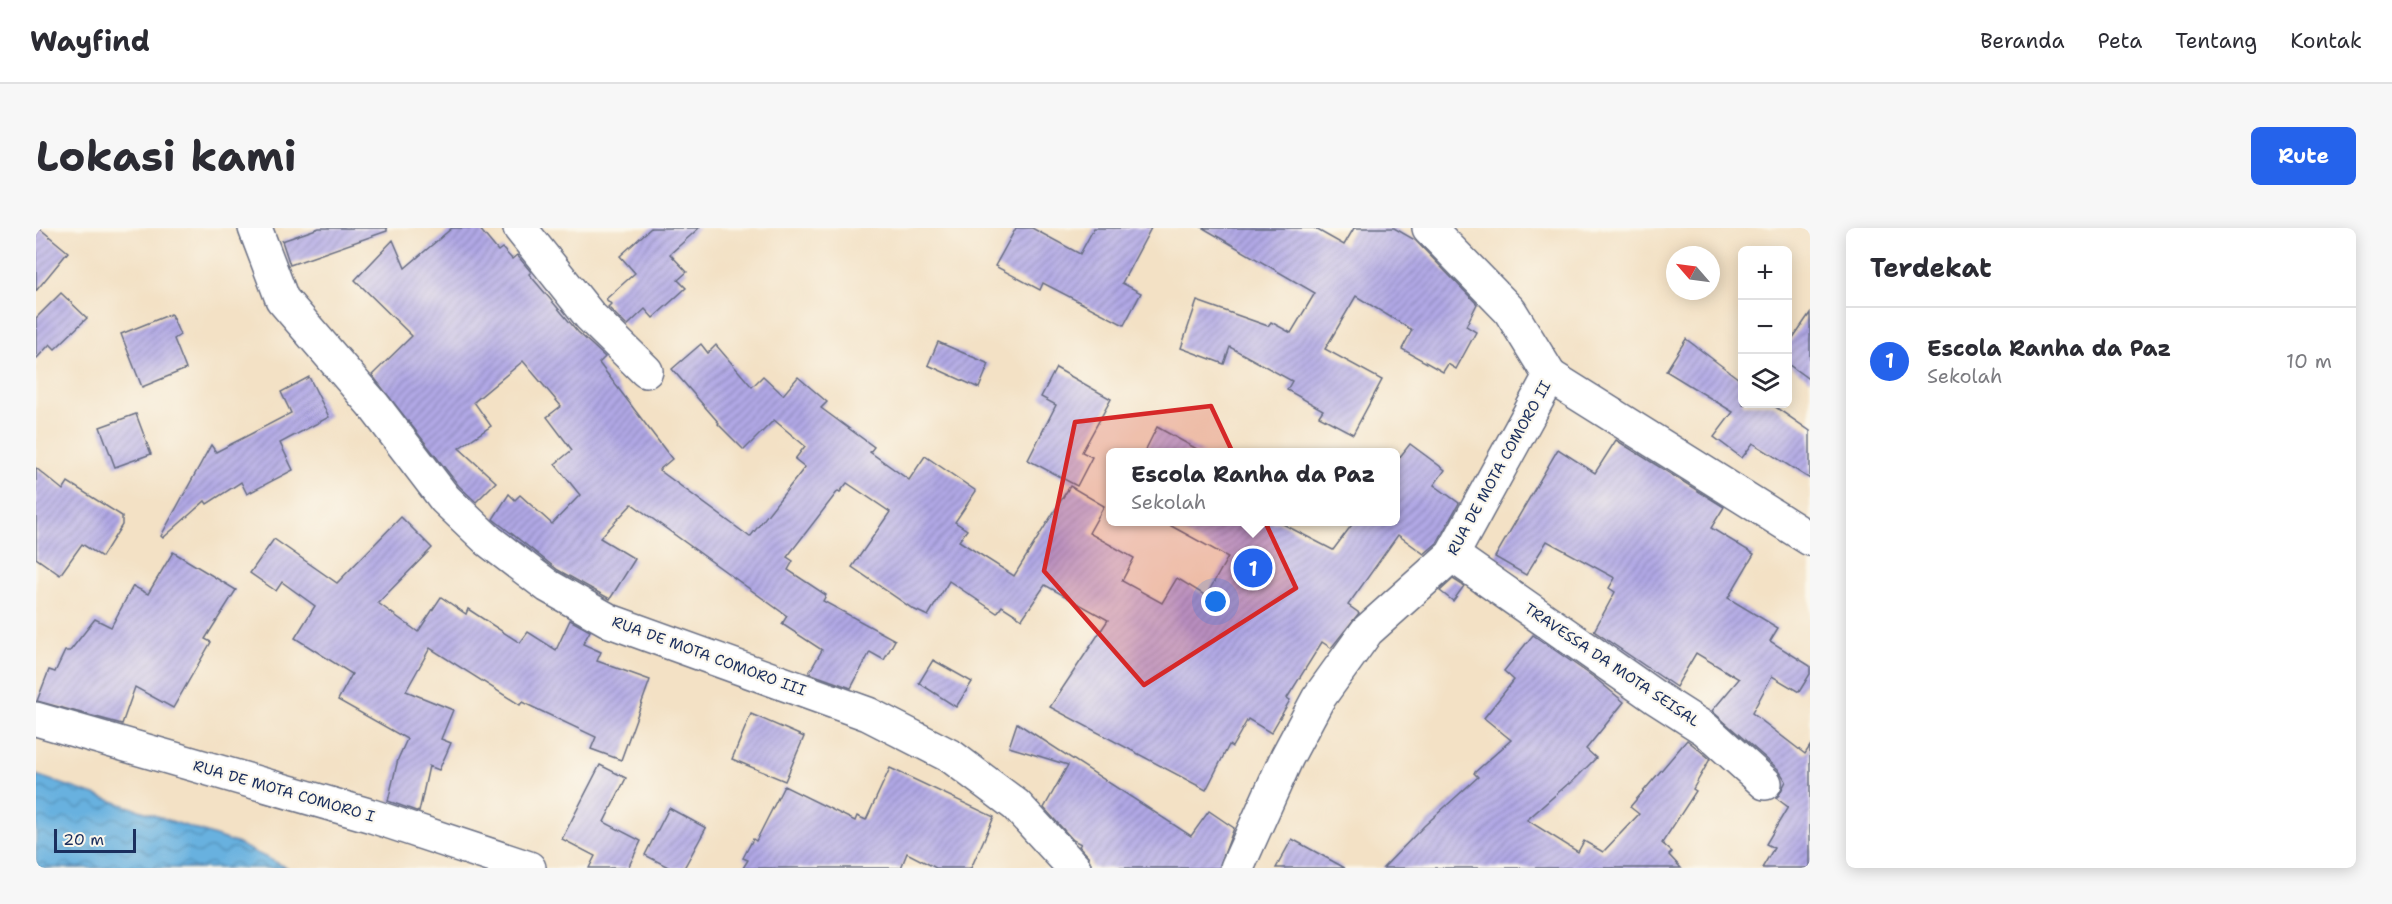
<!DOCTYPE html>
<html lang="id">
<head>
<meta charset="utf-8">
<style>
	:root { --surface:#fff; --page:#f7f7f7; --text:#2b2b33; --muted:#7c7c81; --line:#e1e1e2; --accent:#2563eb }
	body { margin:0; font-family:"Shantell Sans",sans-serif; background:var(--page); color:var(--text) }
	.controls { position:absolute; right:18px; top:18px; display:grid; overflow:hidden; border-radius:9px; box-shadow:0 3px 15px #0003 }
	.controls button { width:54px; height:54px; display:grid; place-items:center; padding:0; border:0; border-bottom:2px solid var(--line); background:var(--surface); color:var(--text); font:30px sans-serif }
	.compass { position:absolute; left:1630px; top:18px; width:54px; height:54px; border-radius:50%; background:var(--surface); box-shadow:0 3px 15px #0003; rotate:298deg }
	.scale { position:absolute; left:18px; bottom:15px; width:82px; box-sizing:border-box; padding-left:6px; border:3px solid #1b2f5e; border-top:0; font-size:16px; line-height:21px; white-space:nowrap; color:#1b2f5e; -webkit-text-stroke:4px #fbf7ec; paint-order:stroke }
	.you { position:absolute; left:1180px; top:374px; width:21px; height:21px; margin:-15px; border:4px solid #fff; border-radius:50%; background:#1a73e8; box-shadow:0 0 0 9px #1a73e833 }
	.badge { display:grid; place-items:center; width:39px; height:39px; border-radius:50%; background:var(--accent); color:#fff; font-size:20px; font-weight:700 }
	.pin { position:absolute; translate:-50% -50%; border:3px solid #fff; box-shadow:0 2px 6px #0006 }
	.popup { position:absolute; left:1070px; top:220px; width:294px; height:78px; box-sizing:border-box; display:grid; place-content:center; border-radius:9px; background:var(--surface); filter:drop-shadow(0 2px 4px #0005); font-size:20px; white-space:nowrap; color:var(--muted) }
	.popup b { font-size:22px; color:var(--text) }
	.popup::after { content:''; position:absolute; left:50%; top:100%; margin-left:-12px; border:12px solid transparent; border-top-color:var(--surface) }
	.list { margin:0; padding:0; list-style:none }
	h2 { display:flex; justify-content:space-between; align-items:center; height:78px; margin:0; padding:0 24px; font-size:26px }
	h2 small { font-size:20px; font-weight:400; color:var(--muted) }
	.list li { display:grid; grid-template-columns:39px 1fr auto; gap:18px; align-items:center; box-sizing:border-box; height:108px; padding:0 24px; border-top:2px solid var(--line) }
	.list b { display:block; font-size:22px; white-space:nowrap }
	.list p { margin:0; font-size:20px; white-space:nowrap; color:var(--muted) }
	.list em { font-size:20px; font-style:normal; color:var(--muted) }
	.icon { flex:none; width:33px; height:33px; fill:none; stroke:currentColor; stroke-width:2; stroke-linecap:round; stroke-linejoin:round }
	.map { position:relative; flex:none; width:1774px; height:640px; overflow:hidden; border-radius:9px }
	header { display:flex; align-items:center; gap:36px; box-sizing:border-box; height:84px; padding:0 30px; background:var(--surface); border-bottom:2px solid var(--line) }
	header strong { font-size:28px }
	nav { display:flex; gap:33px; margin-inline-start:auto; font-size:21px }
	.intro { display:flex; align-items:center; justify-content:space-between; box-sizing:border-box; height:144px; padding:0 36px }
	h1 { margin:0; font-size:42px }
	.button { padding:15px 27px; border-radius:9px; background:var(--accent); color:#fff; font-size:21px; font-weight:700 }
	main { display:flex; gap:36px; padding:0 36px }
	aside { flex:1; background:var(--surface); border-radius:9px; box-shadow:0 3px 15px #0003 }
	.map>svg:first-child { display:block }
	.water { fill:url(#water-waves); stroke:#41709e; stroke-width:1.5 }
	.building { fill:url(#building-hatch) }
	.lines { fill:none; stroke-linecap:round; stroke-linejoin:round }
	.minor-casing { stroke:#676d82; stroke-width:36 }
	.minor { stroke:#fff; stroke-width:33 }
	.marked { fill:#d62828; fill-opacity:0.2; stroke:#d62828; stroke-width:4.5; stroke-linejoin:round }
	.labels { text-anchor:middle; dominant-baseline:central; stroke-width:4.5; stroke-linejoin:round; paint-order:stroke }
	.street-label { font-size:15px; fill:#1b2f5e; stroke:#fbf7ec }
</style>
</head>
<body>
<header>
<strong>Wayfind</strong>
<nav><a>Beranda</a><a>Peta</a><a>Tentang</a><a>Kontak</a></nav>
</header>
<div class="intro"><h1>Lokasi kami</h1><a class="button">Rute</a></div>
<main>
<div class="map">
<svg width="1774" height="640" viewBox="0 0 1774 640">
	<defs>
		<pattern id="water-waves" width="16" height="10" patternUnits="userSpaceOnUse" patternTransform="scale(1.5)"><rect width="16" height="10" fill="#67b1df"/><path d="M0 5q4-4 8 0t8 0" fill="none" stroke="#5490b8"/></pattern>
		<pattern id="building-hatch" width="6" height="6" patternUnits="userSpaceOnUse" patternTransform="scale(1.5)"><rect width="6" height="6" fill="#b1a8e5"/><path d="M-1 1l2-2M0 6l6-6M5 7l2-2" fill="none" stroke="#8f89bd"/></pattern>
	</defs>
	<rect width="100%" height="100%" fill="#fbf7ec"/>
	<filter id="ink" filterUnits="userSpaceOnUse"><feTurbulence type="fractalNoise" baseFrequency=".0167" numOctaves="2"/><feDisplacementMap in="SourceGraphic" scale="12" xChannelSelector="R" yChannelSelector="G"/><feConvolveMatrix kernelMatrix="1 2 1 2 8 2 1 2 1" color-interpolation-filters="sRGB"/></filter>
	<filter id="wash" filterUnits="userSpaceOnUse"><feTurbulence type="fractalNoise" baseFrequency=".008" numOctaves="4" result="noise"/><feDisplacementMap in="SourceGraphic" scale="24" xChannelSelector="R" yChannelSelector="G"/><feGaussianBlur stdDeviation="1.35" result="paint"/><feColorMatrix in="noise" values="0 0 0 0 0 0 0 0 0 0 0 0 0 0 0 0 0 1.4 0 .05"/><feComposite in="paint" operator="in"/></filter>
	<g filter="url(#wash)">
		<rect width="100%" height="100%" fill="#f3e1c5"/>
		<polygon class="water" points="0,547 200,615 252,640 0,640"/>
		<g id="blocks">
			<g class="building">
				<polygon points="0,0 3,0 32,24 0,63"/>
				<polygon points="283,0 351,0 351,3 254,37 246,13"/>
				<polygon points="416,0 443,0 462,23 466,20 476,31 481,27 495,44 493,46 542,104 569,129 563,135 636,231 623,242 714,309 769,239 759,231 769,218 738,192 708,222 682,196 683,195 636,141 665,116 672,125 680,117 716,159 727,148 747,167 762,149 791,174 785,180 838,219 834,224 873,252 889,228 940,263 919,294 931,302 923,313 978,348 1034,258 1068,278 1053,305 1098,330 1086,353 1126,375 1141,350 1170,368 1192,329 1128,294 1243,294 1297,322 1318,294 1359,294 1359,235 1374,216 1409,242 1398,257 1423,275 1401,315 1388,326 1362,307 1312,377 1323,385 1295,420 1286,414 1251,470 1254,472 1235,505 1212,491 1196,519 1193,517 1170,562 1014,479 1072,392 1009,357 986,391 966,378 961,385 913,353 892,388 877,381 816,339 854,284 811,255 804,264 802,263 751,329 757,333 752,342 790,367 787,373 859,412 848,432 834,424 815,460 773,445 786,422 746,396 751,388 596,276 564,310 599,331 574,371 522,342 457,291 473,266 479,272 484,267 516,296 544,267 519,236 536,222 511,189 525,178 487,133 438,174 455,198 423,220 460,254 440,274 423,258 336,147 376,108 319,52 357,12 369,40"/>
				<polygon points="615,0 663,0 634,26 651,44 642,52 650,60 617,90 609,81 591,98 572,79 575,76 570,71 599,45 584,28"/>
				<polygon points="980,0 996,0 1044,26 1058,0 1115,0 1086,55 1105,65 1088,97 1007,55 1004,62 959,38"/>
				<polygon points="1167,0 1278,0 1308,17 1318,0 1358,0 1379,12 1441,76 1430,98 1440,104 1420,141 1412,136 1407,144 1366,121 1376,102 1320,68 1289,121 1346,152 1317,206 1283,188 1287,182 1251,162 1256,153 1194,119 1188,136 1145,120 1161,73 1232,98 1235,94 1255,105 1279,65"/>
				<polygon points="25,65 51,90 19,121 14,116 0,131 0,90"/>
				<polygon points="1774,85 1774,152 1752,136 1752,117"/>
				<polygon points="135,86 144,107 138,111 150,141 106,159 85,106"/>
				<polygon points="1650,111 1707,154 1707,176 1735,176 1774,203 1774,251 1717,215 1706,230 1678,209 1697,184 1630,143"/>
				<polygon points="902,114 953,136 943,160 892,137"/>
				<polygon points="1020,140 1075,171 1046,224 1056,229 1041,258 992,232 1020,177 1005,169"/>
				<polygon points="273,149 293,189 244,215 257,242 211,266 205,254 171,276 169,273 127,310 125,308 175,217 180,224 255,185 245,164"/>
				<polygon points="100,186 115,226 79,239 64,199"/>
				<polygon points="1121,199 1168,225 1108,225"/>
				<polygon points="1580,212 1688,279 1675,300 1718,326 1692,370 1742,400 1734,413 1774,438 1774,446 1763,464 1736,448 1716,485 1769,526 1774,518 1774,640 1726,640 1738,620 1730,616 1752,579 1740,570 1743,567 1750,553 1742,541 1676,483 1703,451 1660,425 1640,459 1558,403 1579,364 1573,360 1579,350 1511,313 1490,347 1459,329 1522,221 1559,245"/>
				<polygon points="0,240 27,262 32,254 86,288 86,297 66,329 46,316 24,347 0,330"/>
				<polygon points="365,289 396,320 342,375 382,404 405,369 430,386 432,381 484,415 492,404 520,422 534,392 554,403 547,416 565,424 561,433 614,452 585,532 555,521 560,509 486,474 484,477 394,420 370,463 417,482 405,511 415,515 403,542 393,538 383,584 352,573 362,531 371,511 302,472 316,446 259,410 279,378 246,354 240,363 214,345 238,311 301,355"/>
				<polygon points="137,324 200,362 169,411 175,414 137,480 99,459 86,496 1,473 13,442 19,444 29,423 34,423 59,391 75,399 97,358 112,366"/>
				<polygon points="1417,351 1428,358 1417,373 1404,363"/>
				<polygon points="1497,407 1559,450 1588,474 1550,521 1560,530 1534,556 1533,555 1491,592 1542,624 1548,613 1567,624 1603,586 1594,579 1651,512 1674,531 1657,561 1660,563 1626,615 1636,624 1633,627 1645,640 1347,640 1388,598 1442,549 1438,545 1475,512 1448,490 1478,452 1468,443"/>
				<polygon points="897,432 936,454 920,479 883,455"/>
				<polygon points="715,486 768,509 749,553 696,531"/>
				<polygon points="981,495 1155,608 1173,583 1198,600 1183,640 1056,640 1052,628 1043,618 1045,616 1037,612 1008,580 1032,537 973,519"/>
				<polygon points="564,537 590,550 568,594 605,613 592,640 553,640 559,628 526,611"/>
				<polygon points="854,540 958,589 935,640 900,640 871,625 865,640 707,640 712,632 707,630 717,611 720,613 748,558 819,593 821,588 830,592"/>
				<polygon points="633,580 670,600 648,640 634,640 609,627"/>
				<polygon points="1256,611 1309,640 1240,640"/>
			</g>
		</g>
	</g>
	<g filter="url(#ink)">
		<use href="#blocks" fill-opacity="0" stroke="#676d82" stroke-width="1.5"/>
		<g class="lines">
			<defs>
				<g id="minor">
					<polyline points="219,0 246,71 338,178 409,271 453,313 512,358 574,393 832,486 916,529 980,577 1038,640"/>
					<polyline points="484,0 554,88 610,143"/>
					<polyline points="1393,0 1474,83 1514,148"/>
					<polyline points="1416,327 1619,469 1669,501 1729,555"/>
					<polyline points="0,491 336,588 493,640"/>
					<polyline points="1201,640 1251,529 1282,471 1331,403 1416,327 1514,148 1774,311"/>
				</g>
			</defs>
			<use href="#minor" class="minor-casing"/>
			<use href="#minor" class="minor"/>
		</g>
	</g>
	<path class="marked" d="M1175,178L1260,360L1108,457L1008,343L1039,194Z"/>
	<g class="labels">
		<g class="street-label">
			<text transform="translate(1463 240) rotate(-61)">RUA DE MOTA COMORO II</text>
			<text transform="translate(673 428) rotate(20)">RUA DE MOTA COMORO III</text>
			<text transform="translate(1576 437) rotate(34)">TRAVESSA DA MOTA SEISAL</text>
			<text transform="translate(248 563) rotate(16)">RUA DE MOTA COMORO I</text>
		</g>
	</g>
</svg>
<div class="controls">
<button>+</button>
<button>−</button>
<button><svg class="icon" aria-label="layers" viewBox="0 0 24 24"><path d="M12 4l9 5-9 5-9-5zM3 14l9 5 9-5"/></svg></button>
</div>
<svg class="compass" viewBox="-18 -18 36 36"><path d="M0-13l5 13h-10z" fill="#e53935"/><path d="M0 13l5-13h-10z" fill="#7c7c81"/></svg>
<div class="scale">20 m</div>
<div class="you"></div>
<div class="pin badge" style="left:1217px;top:340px">1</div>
<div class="popup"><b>Escola Ranha da Paz</b>Sekolah</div>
</div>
<aside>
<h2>Terdekat<small></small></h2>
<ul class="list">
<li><span class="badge">1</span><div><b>Escola Ranha da Paz</b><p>Sekolah</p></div><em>10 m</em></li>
</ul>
</aside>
</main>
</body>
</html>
